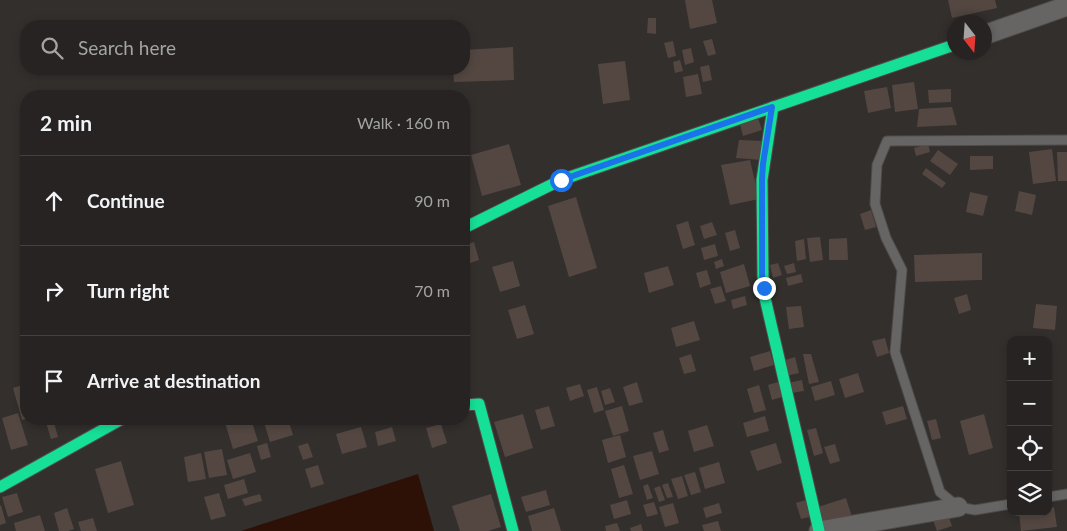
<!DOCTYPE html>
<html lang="en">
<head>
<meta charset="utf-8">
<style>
	:root { --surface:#262322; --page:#2e2b2a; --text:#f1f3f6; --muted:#a4a4a5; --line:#424040 }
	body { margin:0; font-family:Lato,sans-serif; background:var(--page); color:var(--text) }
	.controls { position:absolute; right:15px; bottom:15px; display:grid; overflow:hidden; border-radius:10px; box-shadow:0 2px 8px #0003 }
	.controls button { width:45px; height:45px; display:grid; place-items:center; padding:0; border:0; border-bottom:1px solid var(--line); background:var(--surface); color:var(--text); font:25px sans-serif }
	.compass { position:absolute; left:947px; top:15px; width:45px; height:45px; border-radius:50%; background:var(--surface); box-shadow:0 2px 8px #0003; rotate:163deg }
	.stop { position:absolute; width:15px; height:15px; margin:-11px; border:4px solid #1a73e8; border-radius:50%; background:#fff }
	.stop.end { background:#1a73e8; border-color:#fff; box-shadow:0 1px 5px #0008 }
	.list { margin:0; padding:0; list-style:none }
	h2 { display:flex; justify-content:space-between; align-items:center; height:65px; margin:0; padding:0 20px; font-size:21px }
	h2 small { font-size:16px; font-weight:400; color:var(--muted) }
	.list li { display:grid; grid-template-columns:32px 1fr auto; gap:15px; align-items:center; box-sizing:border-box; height:90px; padding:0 20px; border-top:1px solid var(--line) }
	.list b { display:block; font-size:19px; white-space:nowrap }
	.list em { font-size:16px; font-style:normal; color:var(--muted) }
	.icon { flex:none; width:28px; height:28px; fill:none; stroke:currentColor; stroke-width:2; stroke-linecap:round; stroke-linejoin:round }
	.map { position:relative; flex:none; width:1067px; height:531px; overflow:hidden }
	.search { position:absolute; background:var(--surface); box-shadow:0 2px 8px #0003; left:20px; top:20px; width:450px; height:55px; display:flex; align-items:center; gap:12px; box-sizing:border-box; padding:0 18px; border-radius:20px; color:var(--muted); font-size:19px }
	.panel { position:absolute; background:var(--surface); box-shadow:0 2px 8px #0003; left:20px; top:90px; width:450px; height:335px; border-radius:20px }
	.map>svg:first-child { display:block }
	.water { fill:#2d1006 }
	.building { fill:#544741 }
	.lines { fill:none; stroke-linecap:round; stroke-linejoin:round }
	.lane-casing { stroke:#4e4c4b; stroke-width:11 }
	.street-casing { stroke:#4e4c4b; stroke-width:21 }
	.fast-casing { stroke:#4e4c4b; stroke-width:13 }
	.lane { stroke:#676564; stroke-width:9 }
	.street { stroke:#676564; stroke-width:19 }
	.fast { stroke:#16e098; stroke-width:11 }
	.route { stroke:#1a73e8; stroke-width:6 }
</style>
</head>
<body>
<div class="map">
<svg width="1067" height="531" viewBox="0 0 1067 531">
	<rect width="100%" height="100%" fill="#322f2d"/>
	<polygon class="water" points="418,474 434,531 241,531"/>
	<g class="building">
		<polygon points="685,0 712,0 717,23 690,29"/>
		<polygon points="948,0 995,0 997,8 952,18"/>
		<polygon points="648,18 656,18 656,34 647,33"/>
		<polygon points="712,39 716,54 708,56 703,41"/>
		<polygon points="673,41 676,56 668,58 664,43"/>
		<polygon points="513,47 514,80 454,82 453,69 464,69 464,50"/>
		<polygon points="691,48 694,62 685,65 682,50"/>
		<polygon points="680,60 683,71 675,73 673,62"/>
		<polygon points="625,61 630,100 603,104 598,64"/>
		<polygon points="709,65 712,80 703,82 700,67"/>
		<polygon points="698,74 702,94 686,97 683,77"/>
		<polygon points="914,82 918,109 895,112 892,85"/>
		<polygon points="887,87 891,108 868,113 864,91"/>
		<polygon points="951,89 951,102 929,103 928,90"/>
		<polygon points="952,107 957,125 917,127 919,109"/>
		<polygon points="758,118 762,130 743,136 740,124"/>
		<polygon points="739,140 764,141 762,160 736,158"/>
		<polygon points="509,144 521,185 482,196 471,155"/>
		<polygon points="928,144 930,152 916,156 914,148"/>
		<polygon points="1052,149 1056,181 1033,184 1029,152"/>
		<polygon points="938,150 958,164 950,175 930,161"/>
		<polygon points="1057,152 1067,152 1067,181 1058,181"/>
		<polygon points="970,156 993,156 993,169 970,170"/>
		<polygon points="750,160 759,199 730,205 721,165"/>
		<polygon points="926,168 946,183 942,188 922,174"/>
		<polygon points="1019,191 1036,195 1032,215 1015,211"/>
		<polygon points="970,192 988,196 983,216 966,212"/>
		<polygon points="576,197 597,268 569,277 548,206"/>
		<polygon points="871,210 876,227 865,230 860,214"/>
		<polygon points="688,221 695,245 683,249 676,225"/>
		<polygon points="712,222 717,235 704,239 700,226"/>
		<polygon points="735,230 740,248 730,251 725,233"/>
		<polygon points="820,237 823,260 810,262 807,238"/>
		<polygon points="847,238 848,260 829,260 829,239"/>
		<polygon points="804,239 806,259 797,261 795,241"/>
		<polygon points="474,242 479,260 465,265 464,260 464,245"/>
		<polygon points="715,244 718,256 704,260 701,248"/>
		<polygon points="982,253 982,280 915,282 914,255"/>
		<polygon points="722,259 724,266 716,269 714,262"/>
		<polygon points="513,261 520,286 500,292 492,267"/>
		<polygon points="778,263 782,275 773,278 770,265"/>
		<polygon points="794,263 796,272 787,274 784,266"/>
		<polygon points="744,264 750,286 726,293 720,272"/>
		<polygon points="668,266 674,285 649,293 644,273"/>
		<polygon points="707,270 711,284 700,288 696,273"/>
		<polygon points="801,274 803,282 788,286 786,278"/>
		<polygon points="464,278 468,292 464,294"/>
		<polygon points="721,286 726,301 715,304 710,289"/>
		<polygon points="967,294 971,310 959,314 954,298"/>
		<polygon points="745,296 747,305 733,309 731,300"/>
		<polygon points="1036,304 1057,306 1055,330 1033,328"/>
		<polygon points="525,305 534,334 517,339 508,310"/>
		<polygon points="801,306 804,327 789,329 786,307"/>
		<polygon points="694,321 700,340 676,347 671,328"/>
		<polygon points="885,338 889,353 877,357 872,341"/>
		<polygon points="770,351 774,365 754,371 750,357"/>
		<polygon points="691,354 696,371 684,374 679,358"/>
		<polygon points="803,354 811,354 819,382 809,384"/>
		<polygon points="795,357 799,373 786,376 782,361"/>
		<polygon points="858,373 864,392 845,398 839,379"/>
		<polygon points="802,380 804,391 791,393 788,383"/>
		<polygon points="781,381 785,396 772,400 768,385"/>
		<polygon points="831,381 835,395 815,401 811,387"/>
		<polygon points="637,382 643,402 629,406 623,387"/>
		<polygon points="26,384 26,419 22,420 13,388"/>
		<polygon points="580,384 584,396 570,401 566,388"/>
		<polygon points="759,385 766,410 754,413 747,389"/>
		<polygon points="597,387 604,410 594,413 587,390"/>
		<polygon points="610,388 615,402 605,405 601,391"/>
		<polygon points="549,406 555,426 541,430 535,410"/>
		<polygon points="622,406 629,431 613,436 605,411"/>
		<polygon points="903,406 907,419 886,425 882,412"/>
		<polygon points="18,413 28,445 11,450 2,418"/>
		<polygon points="523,414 533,448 505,457 494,422"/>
		<polygon points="984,414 993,448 969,455 960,421"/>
		<polygon points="765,416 769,431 747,437 743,423"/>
		<polygon points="45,419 53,419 58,437 51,439"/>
		<polygon points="224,419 251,419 258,441 233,449"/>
		<polygon points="263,419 288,419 293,435 270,442"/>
		<polygon points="936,419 941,438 932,440 927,421"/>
		<polygon points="441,424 447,443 432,448 426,428"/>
		<polygon points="707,425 714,446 694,452 688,431"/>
		<polygon points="361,427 367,447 342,454 336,434"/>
		<polygon points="392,427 396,441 378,446 375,432"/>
		<polygon points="816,428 823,453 814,456 807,430"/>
		<polygon points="663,430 669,450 659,453 653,433"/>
		<polygon points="620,435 626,457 608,463 602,440"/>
		<polygon points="267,443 271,457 261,460 257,446"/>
		<polygon points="308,443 313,457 303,460 298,446"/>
		<polygon points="776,443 782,463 757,471 750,451"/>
		<polygon points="835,444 840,461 830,464 824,447"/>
		<polygon points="222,449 227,475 209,478 204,452"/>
		<polygon points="652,451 659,474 640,480 633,456"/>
		<polygon points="201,453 206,479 188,482 184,457"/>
		<polygon points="250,453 256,472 233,479 227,460"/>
		<polygon points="121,461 134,505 108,513 95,469"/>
		<polygon points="719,462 725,483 705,489 699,468"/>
		<polygon points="318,465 324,484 311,488 305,469"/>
		<polygon points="624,465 633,494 619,498 611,469"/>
		<polygon points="695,472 701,492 691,495 684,475"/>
		<polygon points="682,476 688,496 678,499 671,479"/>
		<polygon points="244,479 248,493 228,499 224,485"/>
		<polygon points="668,483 673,497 667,498 662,485"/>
		<polygon points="648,484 653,498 647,500 643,486"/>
		<polygon points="660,486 665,500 659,502 654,488"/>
		<polygon points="546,490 550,505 526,512 521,497"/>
		<polygon points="17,493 23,512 8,517 2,497"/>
		<polygon points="219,493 226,516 211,520 204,497"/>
		<polygon points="260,494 262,501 245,506 242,499"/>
		<polygon points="491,494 501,527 488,531 460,531 452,506"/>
		<polygon points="846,498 852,517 823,526 818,507"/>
		<polygon points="809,499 814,516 801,519 796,503"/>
		<polygon points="627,500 631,514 614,519 610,505"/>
		<polygon points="654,502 658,514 647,517 643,505"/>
		<polygon points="673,503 679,523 665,527 659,507"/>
		<polygon points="719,503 722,513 706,518 703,508"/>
		<polygon points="1,505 6,523 0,525 0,506"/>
		<polygon points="1054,507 1057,527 1021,531 1019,512 1048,512 1048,508"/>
		<polygon points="67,508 74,529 68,531 59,531 54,513"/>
		<polygon points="554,508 561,531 532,531 528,516"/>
		<polygon points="40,515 45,531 16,531 14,523"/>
		<polygon points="948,515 952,526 937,531 933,520"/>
		<polygon points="93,518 97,531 81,531 78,522"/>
		<polygon points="718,521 721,531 704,531 702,525"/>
		<polygon points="617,523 620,531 606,531 605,526"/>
		<polygon points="641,524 643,531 631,531 630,528"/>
	</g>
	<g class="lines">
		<defs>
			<g id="lane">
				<polyline points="1048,497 1067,494"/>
				<polyline points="1011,504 975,510 958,507 940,492 895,352 902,270 886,238 875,204 877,165 887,141 1067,140"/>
			</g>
			<g id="street">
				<polyline points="984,35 1067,6"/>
				<polyline points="819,531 958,507"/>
			</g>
			<g id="fast">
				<polyline points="773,107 762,180 763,276 765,298 819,531"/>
				<polyline points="464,228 561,180 954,45"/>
				<polyline points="464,405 479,404 513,531"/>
				<polyline points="0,487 122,419"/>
			</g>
		</defs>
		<use href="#lane" class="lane-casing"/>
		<use href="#street" class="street-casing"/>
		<use href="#fast" class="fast-casing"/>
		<use href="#lane" class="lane"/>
		<use href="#street" class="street"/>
		<use href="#fast" class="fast"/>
	</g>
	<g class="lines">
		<polyline class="route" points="561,180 772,107 763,164 762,180 762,276 764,288"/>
	</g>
</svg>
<div class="controls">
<button>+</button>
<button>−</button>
<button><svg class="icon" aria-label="locate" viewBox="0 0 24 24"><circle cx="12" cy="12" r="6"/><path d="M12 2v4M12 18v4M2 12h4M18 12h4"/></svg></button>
<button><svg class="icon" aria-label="layers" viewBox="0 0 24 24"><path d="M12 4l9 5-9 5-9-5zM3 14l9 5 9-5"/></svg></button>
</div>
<svg class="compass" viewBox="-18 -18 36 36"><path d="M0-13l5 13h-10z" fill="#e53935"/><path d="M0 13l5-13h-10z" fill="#a4a4a5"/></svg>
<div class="stop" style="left:561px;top:180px"></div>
<div class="stop end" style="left:764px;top:288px"></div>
<div class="search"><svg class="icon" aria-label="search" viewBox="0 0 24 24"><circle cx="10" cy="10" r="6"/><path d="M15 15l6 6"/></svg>Search here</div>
<section class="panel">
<h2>2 min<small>Walk · 160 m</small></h2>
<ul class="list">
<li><svg class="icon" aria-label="ahead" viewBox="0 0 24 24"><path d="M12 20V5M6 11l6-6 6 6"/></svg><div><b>Continue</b></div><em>90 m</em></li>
<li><svg class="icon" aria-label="right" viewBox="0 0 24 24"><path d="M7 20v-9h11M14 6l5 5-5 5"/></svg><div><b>Turn right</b></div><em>70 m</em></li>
<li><svg class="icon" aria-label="arrive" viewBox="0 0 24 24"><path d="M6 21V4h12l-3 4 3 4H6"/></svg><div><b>Arrive at destination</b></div></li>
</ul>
</section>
</div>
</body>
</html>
